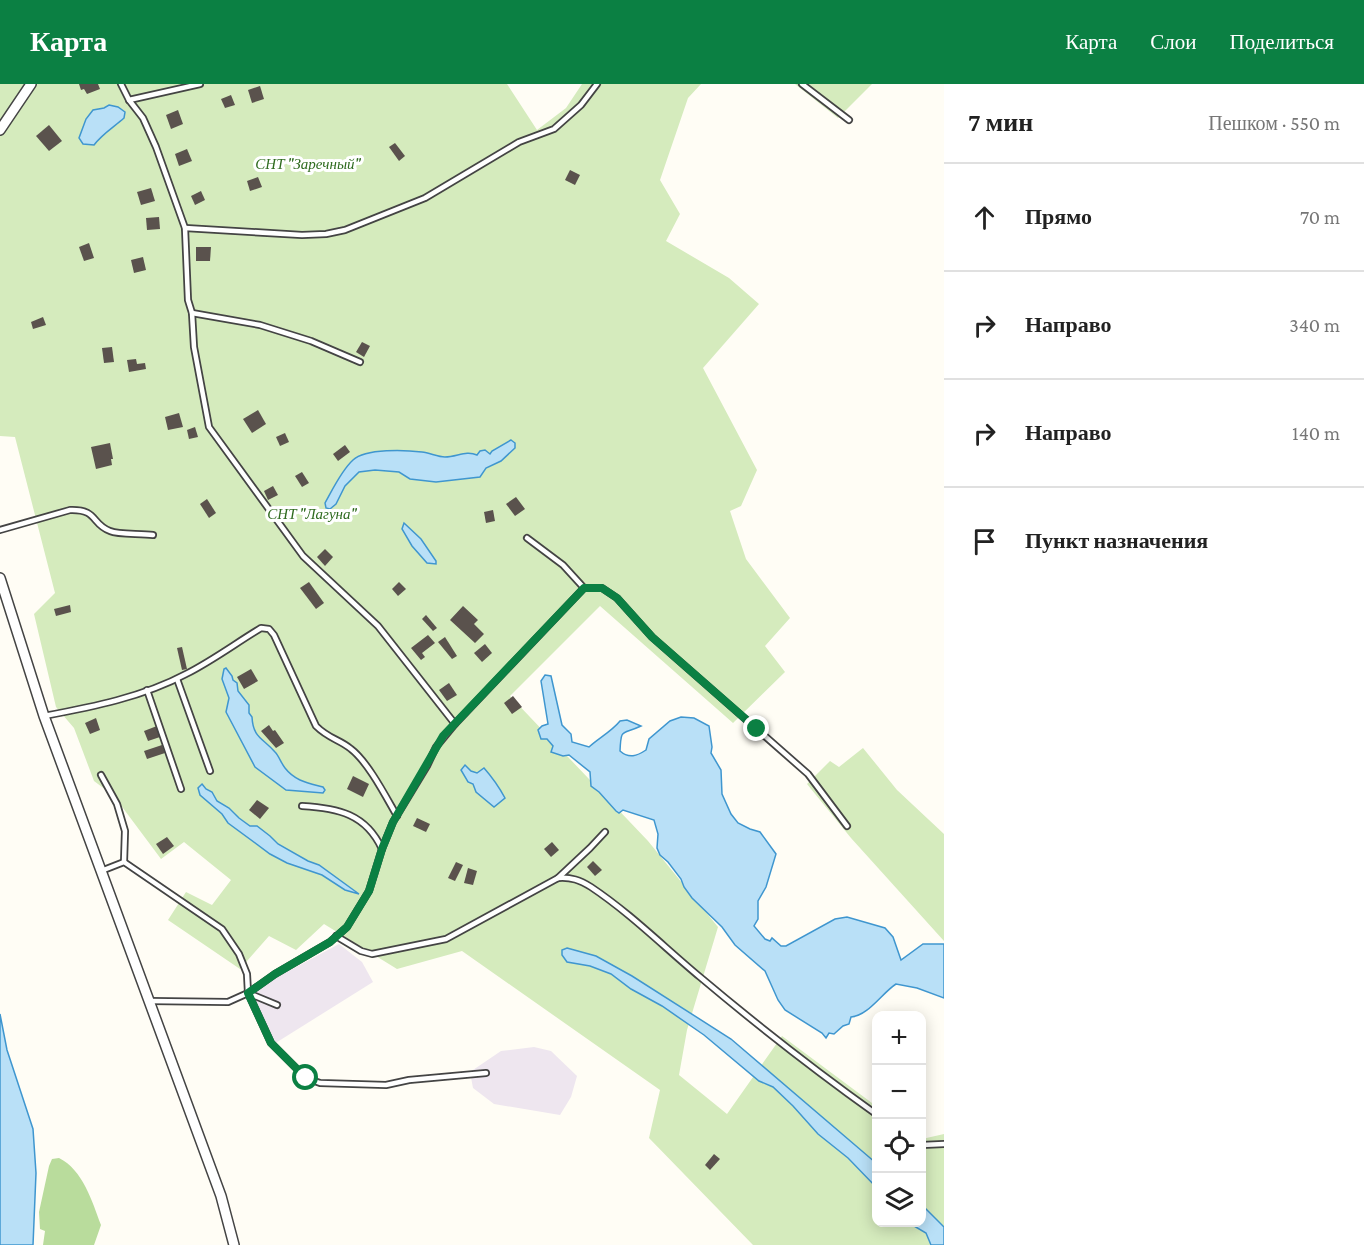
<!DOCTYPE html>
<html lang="ru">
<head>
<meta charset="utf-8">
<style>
	:root { --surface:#fff; --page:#f2f2f2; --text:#222; --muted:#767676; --line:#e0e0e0; --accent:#0b8043 }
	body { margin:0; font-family:"Crimson Pro",serif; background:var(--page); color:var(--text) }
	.controls { position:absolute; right:18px; bottom:18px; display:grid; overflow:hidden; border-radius:12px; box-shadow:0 3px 15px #0003 }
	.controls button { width:54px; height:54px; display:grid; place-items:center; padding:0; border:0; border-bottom:2px solid var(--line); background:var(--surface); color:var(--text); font:30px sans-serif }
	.stop { position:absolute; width:18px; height:18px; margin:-14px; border:4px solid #0b8043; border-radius:50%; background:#fff }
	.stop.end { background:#0b8043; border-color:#fff; box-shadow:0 2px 6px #0008 }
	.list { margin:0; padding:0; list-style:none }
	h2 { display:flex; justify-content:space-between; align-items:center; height:78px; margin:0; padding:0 24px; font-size:26px }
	h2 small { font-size:20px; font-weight:400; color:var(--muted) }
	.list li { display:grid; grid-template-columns:39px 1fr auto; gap:18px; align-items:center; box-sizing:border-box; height:108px; padding:0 24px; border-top:2px solid var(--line) }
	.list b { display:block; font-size:22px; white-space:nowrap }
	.list em { font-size:20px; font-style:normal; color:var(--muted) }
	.icon { flex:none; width:33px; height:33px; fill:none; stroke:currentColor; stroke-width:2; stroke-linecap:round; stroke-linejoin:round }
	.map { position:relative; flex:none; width:944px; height:1161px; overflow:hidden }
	header { display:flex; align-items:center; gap:36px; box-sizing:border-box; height:84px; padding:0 30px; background:var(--accent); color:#fff }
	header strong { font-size:28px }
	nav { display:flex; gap:33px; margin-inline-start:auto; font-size:21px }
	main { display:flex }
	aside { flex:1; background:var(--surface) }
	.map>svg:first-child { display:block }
	.industrial { fill:#eee6ef }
	.green { fill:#d5ebbd }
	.forest { fill:#b9dc9c }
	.water { fill:#b9e0f7; stroke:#3f96cf; stroke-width:1.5 }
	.building { fill:#5a524d }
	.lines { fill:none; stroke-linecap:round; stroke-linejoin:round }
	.service-casing { stroke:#444; stroke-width:8 }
	.minor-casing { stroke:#444; stroke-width:12 }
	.service { stroke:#fff; stroke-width:4.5 }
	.minor { stroke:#fff; stroke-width:9 }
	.route { stroke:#0b8043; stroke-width:8 }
	.labels { text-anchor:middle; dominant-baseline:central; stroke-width:6; stroke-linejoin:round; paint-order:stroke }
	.park-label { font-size:15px; font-style:italic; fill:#2f6b1f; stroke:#fff }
</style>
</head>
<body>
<header>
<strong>Карта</strong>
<nav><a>Карта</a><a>Слои</a><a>Поделиться</a></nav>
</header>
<main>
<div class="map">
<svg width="944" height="1161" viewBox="0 0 944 1161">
	<rect width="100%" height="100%" fill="#fffdf5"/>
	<g class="industrial">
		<polygon points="339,860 362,878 373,898 274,960 248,909"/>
		<polygon points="534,963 551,967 577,992 571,1013 560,1031 494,1020 473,1004 470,988 501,967"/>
	</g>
	<g class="green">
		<polygon points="0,0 507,0 537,46 566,24 582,0 701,0 688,14 660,96 680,130 666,157 729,194 759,220 703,284 757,386 741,422 730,427 746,475 790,534 765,562 785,588 733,639 600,522 510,612 648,757 718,843 687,946 679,991 727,1030 782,952 876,1022 876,1138 922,1138 922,1055 944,1050 944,1161 753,1161 649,1054 660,1006 462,867 397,885 324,840 296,866 269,852 240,885 168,836 186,808 212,821 231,796 184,758 161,775 114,712 94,697 74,644 56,623 34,530 55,509 15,353 0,352"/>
		<polygon points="795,0 872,0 838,34"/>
		<polygon points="863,664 897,706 944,750 944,857 851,754 807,700 830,677 839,683"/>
	</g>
	<path class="forest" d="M59,1074C83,1086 92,1117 101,1141L94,1161H43L45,1147L40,1145L39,1128L49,1082L52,1075Z"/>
	<g class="water">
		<path d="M109,21L118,23L125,28L124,34C114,43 102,50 94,61L83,60L79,54L86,35L93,26L104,24Z"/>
		<path d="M511,356L515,359V364L501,377L486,384L480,393L436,398L410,395L399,388L375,386L359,388L345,402L336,420L330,425L326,424L325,419C333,405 341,387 353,376C366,364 406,366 422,368C430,369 438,373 445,373C457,373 466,366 477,371L480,367L485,366L490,370L492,367Z"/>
		<polygon points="404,439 421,455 436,477 436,480 427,479 412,462 402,445"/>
		<path d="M226,584L232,592L233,596L237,599L238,607L249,621V629L252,633C253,654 263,654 275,668C279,672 281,679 285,684C295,697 308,699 323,703L325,706L323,709L286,706L255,683L226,628L229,614L222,595L224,585Z"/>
		<path d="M545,591L551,592L562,641L571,650L572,658L589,663C599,654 612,647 620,637L627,636L641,642C622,651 621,643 620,667C629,675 637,672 646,666L649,655L670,637L681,633L694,634L709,642L712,663L711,669L721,686L722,710L731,730L738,739L750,745L760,748L776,770L766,803L758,817V835L754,842L765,855L770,857L772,854L781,862H786L835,835L847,833L885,844L893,853L901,876L923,860H944V914L917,904L896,900C882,909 868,932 851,933L849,940L843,942L834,950L829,949L826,954L822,949L785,926L778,916L765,887L735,861L722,843L692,814L684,803L681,795L668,778L660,771L657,764L658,750L654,736L623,726L619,729L616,727L599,708L591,702L590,688L569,671L563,672L551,668L553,662L547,655H541L538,646L542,642L548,640L541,597Z"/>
		<path d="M465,681L471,687L477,689L484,684C492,693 499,703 505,714L494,723L476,708L473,700L468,698L461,686Z"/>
		<polygon points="202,700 206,705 212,708 217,717 229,724 239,734 250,742 257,742 270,752 278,760 308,777 319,781 359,810 345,806 322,791 287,779 270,770 228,739 222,730 200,711 198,704"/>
		<polygon points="567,864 596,872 632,892 731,955 876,1079 876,1103 848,1074 818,1050 793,1022 773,1003 759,997 704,951 662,922 631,905 611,890 590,882 567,878 562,871 562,866"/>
		<polygon points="0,930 7,966 33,1045 36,1089 33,1161 0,1161"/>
		<polygon points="922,1121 944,1143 944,1161 931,1161 926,1149 909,1139 922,1138"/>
	</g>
	<g class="building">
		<polygon points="79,0 98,0 100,5 87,10 84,5 81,6"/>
		<polygon points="260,2 264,15 252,19 248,6"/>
		<polygon points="231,11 235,21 225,24 221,15"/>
		<polygon points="178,26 183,40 171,45 166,31"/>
		<polygon points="49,41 62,57 49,67 36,52"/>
		<polygon points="395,59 405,72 399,77 389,63"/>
		<polygon points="187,65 192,77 179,82 175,70"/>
		<polygon points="570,86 580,91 575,101 565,96"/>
		<polygon points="258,93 262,103 250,107 247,97"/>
		<polygon points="151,104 155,117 141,121 137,108"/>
		<polygon points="201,107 205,116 195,121 191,112"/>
		<polygon points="159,133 160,145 147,146 146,134"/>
		<polygon points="89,159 94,174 84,177 79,163"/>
		<polygon points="196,163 211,163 210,177 196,177"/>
		<polygon points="143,173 146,186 134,189 131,176"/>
		<polygon points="43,233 46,241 33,245 31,238"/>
		<polygon points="362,258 370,262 364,273 356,268"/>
		<polygon points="112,263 114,278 104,279 102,264"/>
		<polygon points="136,275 137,280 145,279 146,285 129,288 127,276"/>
		<polygon points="258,326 266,340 252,349 243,335"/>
		<polygon points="179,329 183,343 168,346 165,333"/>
		<polygon points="195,343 198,353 189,355 187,346"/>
		<polygon points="285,349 289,358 280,362 276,353"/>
		<polygon points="110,359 113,375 111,375 112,381 96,385 91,363"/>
		<polygon points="345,361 350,368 338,377 333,370"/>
		<polygon points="302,388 309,399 302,403 295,392"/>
		<polygon points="273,402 278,411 268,416 264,407"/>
		<polygon points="516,413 525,425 515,432 506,420"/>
		<polygon points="207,415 216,429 209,434 200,420"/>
		<polygon points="493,426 495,437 486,439 484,428"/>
		<polygon points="325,465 333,473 325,482 317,473"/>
		<polygon points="309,498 324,519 316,525 300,504"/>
		<polygon points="399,498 406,505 398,512 392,505"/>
		<polygon points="70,521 71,528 56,532 54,525"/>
		<polygon points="463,522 478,536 474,540 484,550 475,559 450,536"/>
		<polygon points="426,531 437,544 433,547 422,535"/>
		<polygon points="428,551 435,559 422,569 425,573 421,576 411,564"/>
		<polygon points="445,553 457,572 452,575 438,558"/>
		<polygon points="485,560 492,569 482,578 474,569"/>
		<polygon points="182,563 187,585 182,586 177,564"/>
		<polygon points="251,585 258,597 244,605 237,593"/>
		<polygon points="449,599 457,611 447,617 439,606"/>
		<polygon points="513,612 522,623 512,630 504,619"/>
		<polygon points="96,634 100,646 90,650 85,639"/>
		<polygon points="269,641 273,647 275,646 284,659 276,664 261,647"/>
		<polygon points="157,642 160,653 148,657 144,647"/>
		<polygon points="162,661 165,669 147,675 144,667"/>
		<polygon points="353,692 369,700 363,713 347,705"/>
		<polygon points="257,716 269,724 260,735 249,726"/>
		<polygon points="417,734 430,740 426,748 413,742"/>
		<polygon points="167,753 174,762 163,770 156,760"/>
		<polygon points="552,758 559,766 551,773 544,765"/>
		<polygon points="593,777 602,786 595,792 587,783"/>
		<polygon points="456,778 463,781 455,797 448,794"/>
		<polygon points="468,784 477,787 473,801 464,799"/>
		<polygon points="714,1070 720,1075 710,1086 705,1081"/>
	</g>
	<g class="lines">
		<defs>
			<g id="service">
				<polyline points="121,0 129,16 143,34 156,63 185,144 188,216 192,229 194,263 209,343 303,472 378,542 455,640 436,663 427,682 393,738 382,765 369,807 347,843 330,858 275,890 248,909 228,918 150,917"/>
				<polyline points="802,0 849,36"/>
				<polyline points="129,16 200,0"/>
				<polyline points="185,144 302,151 326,150 345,146 425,114 519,58 554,45 581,21 597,0"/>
				<polyline points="192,229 260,241 311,257 360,278"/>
				<path d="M0,446L70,426C98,425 91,440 110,447C119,451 141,449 153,451"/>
				<polyline points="527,454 563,481 584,504"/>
				<polyline points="177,595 210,687"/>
				<polyline points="147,606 181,705"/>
				<path d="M44,632C92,623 143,613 186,590C212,577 236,559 261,544L269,545L274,551L316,642C329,655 339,655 351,665C368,678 386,713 397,732"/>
				<polyline points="455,640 584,504 602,504 617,514 652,553 808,690 847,742"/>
				<polyline points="101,691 117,720 125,747 124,778"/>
				<path d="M302,722C338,724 366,730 382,765"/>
				<polyline points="101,787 124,778 222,845 239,870 247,890 248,909 271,959 306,994 320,999 386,1001 409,996 486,989"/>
				<polyline points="558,794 590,764 605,748"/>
				<path d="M336,852L361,867L372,870L446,855L558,794C571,793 580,796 591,803C630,829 664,863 700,893C757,941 816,987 876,1030"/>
				<polyline points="248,909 277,921"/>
				<polyline points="922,1061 944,1060"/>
			</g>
			<g id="minor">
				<polyline points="0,46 31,0"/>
				<polyline points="0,494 44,632 221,1112 234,1161"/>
			</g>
		</defs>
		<use href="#service" class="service-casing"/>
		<use href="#minor" class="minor-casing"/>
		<use href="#service" class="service"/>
		<use href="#minor" class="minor"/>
	</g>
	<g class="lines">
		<polyline class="route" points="306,994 271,959 248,909 275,890 330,858 347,843 369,807 382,765 393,738 443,652 584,504 602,504 617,514 652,553 757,645"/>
	</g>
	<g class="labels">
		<g class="park-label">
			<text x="308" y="80">СНТ "Заречный"</text>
			<text x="312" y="430">СНТ "Лагуна"</text>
		</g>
	</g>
</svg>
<div class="controls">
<button>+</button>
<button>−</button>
<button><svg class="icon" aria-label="locate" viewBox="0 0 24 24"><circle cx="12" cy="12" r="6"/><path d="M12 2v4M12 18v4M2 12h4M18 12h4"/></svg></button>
<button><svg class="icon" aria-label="layers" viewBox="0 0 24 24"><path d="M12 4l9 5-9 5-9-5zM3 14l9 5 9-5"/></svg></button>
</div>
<div class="stop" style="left:306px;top:994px"></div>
<div class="stop end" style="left:757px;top:645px"></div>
</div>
<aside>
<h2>7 мин<small>Пешком · 550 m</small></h2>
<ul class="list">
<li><svg class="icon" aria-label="ahead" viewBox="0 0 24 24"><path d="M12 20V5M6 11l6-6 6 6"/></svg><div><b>Прямо</b></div><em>70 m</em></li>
<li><svg class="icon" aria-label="right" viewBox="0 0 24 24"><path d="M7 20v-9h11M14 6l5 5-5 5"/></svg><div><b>Направо</b></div><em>340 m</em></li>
<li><svg class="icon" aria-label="right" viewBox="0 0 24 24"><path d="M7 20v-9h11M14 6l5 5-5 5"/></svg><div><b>Направо</b></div><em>140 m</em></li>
<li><svg class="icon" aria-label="arrive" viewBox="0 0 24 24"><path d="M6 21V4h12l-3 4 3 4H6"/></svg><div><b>Пункт назначения</b></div></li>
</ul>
</aside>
</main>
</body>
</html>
